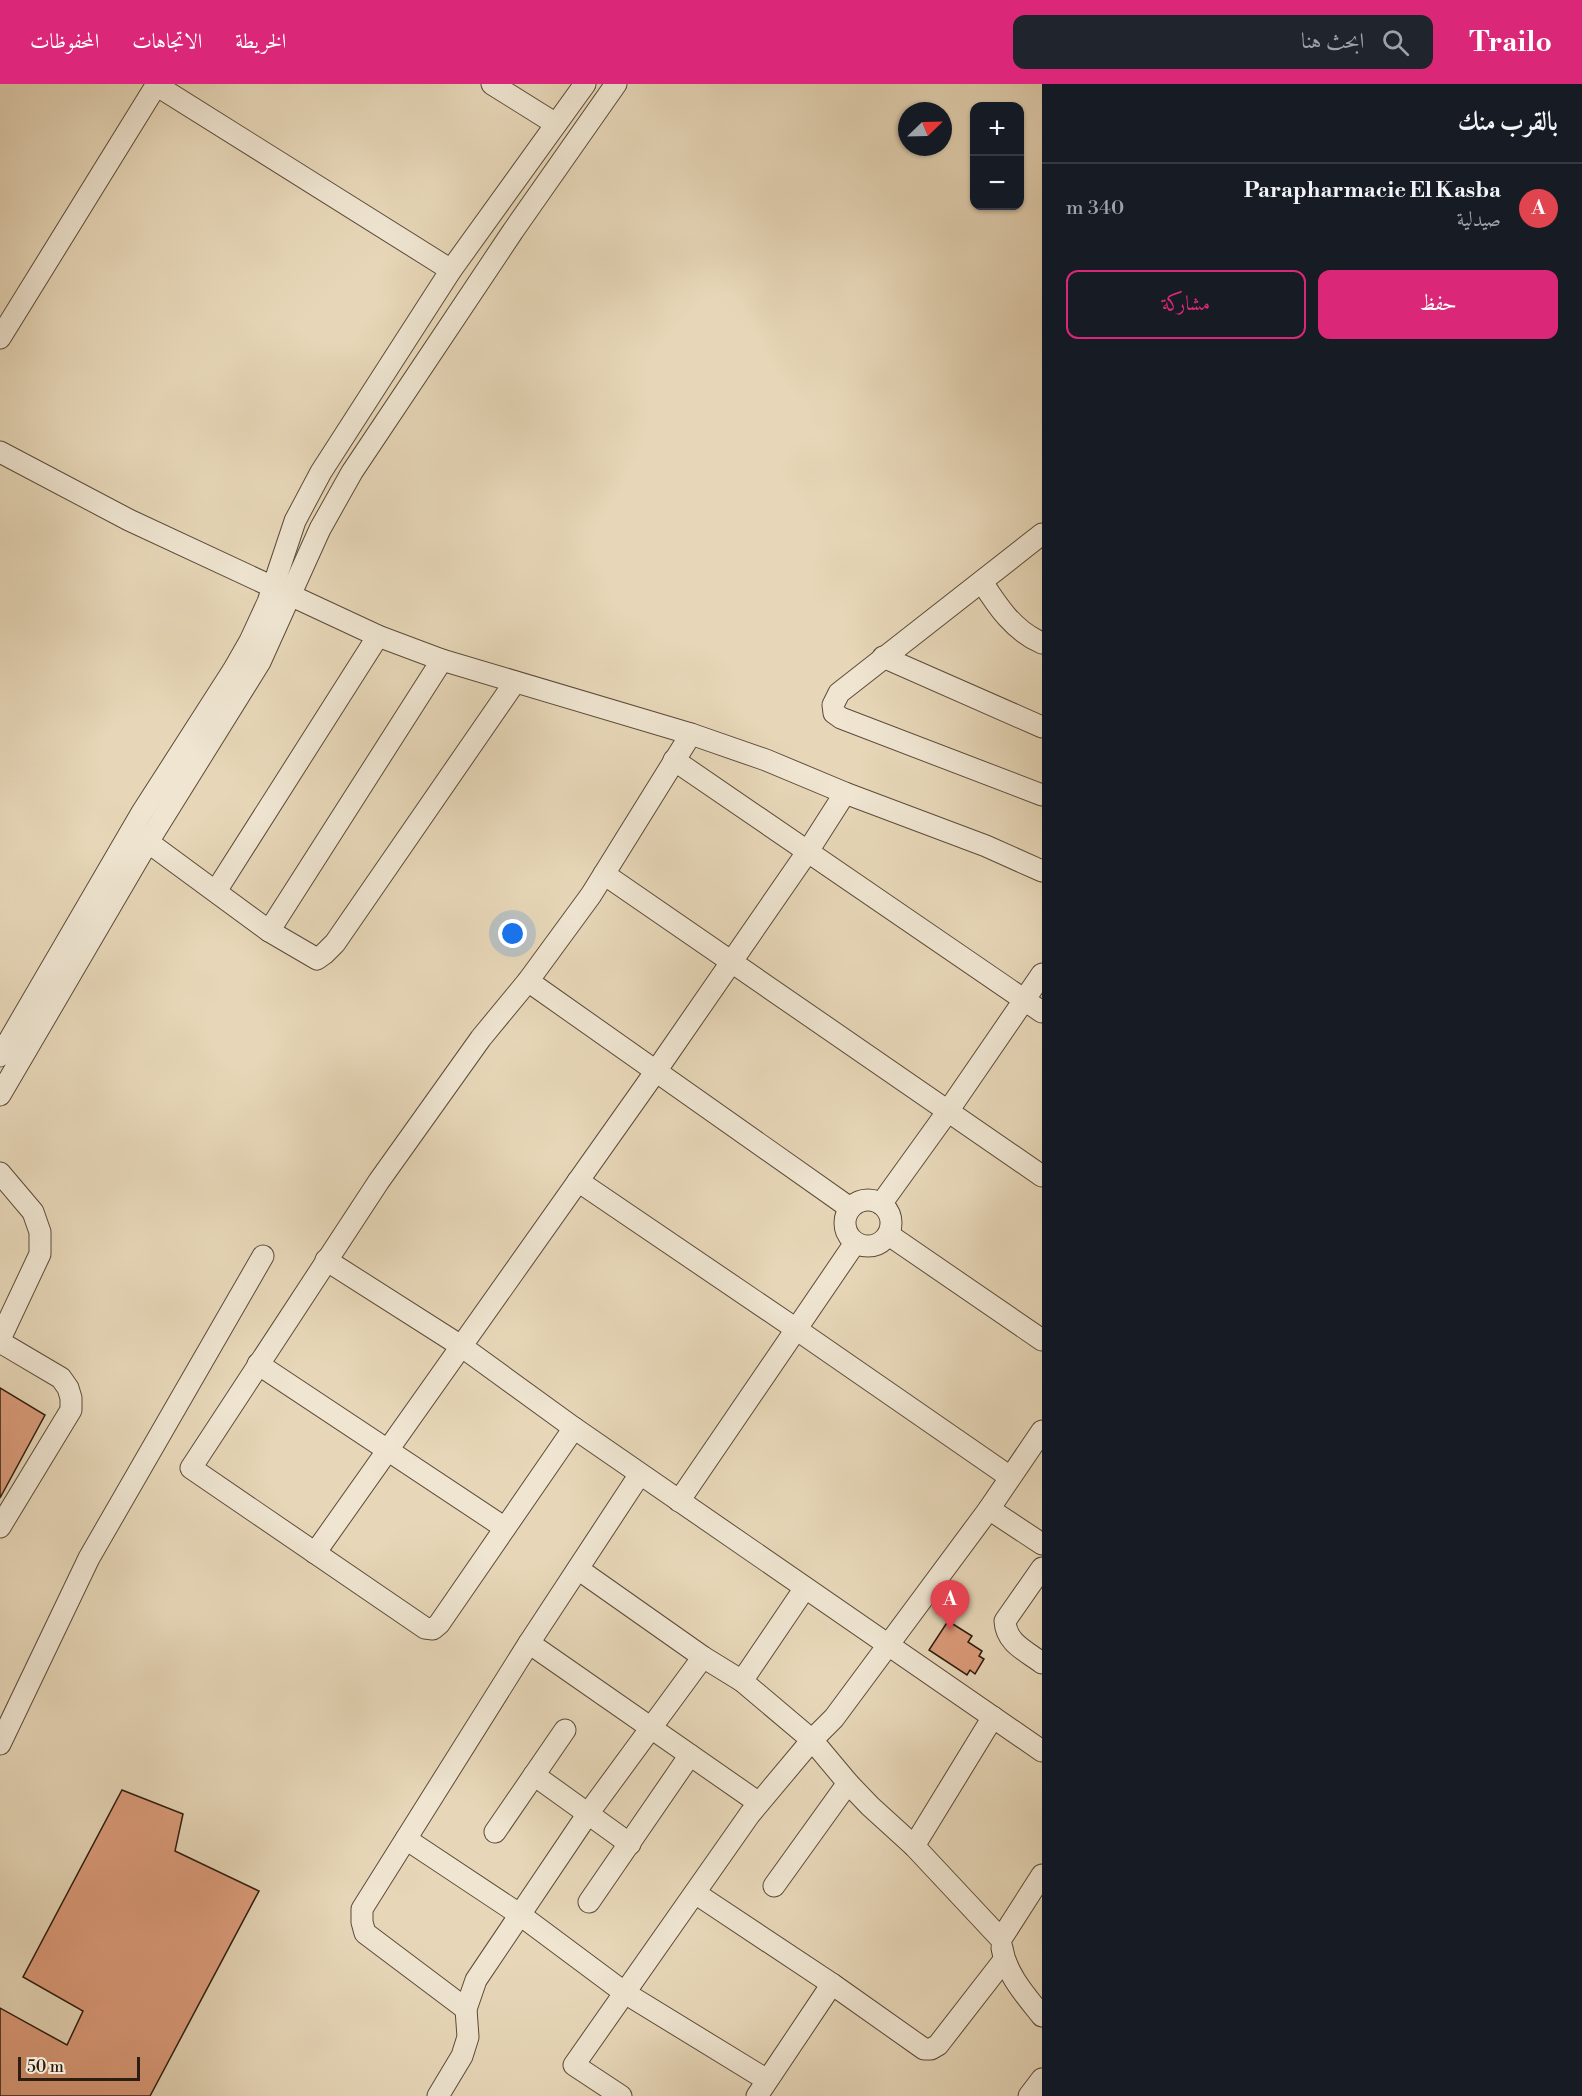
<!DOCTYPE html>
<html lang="ar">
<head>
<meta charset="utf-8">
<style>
	:root { --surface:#171b24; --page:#20242c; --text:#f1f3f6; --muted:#9ea1a6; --line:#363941; --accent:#db2777 }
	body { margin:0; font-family:"Libre Bodoni",Amiri,serif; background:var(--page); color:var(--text); direction:rtl }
	.controls { position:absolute; right:18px; top:18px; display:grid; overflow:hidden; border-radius:12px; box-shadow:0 2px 4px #0004 }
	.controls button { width:54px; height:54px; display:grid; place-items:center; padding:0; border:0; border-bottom:2px solid var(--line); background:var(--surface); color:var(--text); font:30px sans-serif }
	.compass { position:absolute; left:898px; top:18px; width:54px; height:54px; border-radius:50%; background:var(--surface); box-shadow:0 2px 4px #0004; rotate:67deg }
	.scale { position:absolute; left:18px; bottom:15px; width:122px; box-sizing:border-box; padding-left:6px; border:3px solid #2d1c10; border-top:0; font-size:16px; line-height:21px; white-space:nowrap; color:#2d1c10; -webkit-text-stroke:4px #efe5d1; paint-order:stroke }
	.you { position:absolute; left:513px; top:850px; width:21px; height:21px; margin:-15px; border:4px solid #fff; border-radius:50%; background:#1a73e8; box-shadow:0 0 0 9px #1a73e833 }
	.badge { display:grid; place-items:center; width:39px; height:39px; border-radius:50%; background:var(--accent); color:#fff; font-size:20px; font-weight:700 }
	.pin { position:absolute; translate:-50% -50px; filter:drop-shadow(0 2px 3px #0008) }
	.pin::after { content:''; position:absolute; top:32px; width:21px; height:18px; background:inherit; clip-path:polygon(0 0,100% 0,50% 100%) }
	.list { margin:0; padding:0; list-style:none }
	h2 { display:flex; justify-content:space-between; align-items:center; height:78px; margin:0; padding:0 24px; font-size:26px }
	h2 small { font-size:20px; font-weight:400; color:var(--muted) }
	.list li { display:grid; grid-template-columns:39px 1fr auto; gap:18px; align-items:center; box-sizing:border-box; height:90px; padding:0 24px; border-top:2px solid var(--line) }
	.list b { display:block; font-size:22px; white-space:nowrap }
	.list p { margin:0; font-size:20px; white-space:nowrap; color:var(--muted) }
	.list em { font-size:20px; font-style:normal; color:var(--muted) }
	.actions { display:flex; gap:12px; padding:18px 24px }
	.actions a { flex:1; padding:14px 0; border:2px solid var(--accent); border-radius:12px; text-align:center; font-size:21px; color:var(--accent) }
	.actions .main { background:var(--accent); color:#fff }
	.icon { flex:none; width:33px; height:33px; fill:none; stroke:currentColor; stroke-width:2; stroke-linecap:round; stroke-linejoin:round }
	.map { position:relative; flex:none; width:1042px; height:2012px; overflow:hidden; direction:ltr }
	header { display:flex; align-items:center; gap:36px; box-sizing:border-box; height:84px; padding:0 30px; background:var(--accent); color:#fff }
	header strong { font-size:28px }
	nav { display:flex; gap:33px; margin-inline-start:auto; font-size:21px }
	.search { width:420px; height:54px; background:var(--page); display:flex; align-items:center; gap:15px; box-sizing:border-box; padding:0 21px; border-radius:12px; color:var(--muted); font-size:22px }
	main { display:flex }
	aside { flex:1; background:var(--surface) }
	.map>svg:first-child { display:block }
	.building { fill:#dc9c7b; stroke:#2d1c10; stroke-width:1.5 }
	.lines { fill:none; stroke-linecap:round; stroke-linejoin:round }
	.minor-casing { stroke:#5c4b3a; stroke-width:23 }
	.minor { stroke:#efe5d1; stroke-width:21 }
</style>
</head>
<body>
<header>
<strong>Trailo</strong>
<div class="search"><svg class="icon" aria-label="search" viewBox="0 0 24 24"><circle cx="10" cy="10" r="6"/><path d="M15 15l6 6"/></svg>ابحث هنا</div>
<nav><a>الخريطة</a><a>الاتجاهات</a><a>المحفوظات</a></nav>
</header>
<main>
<aside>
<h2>بالقرب منك<small></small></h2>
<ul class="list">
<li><span class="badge" style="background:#e0444e">A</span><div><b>Parapharmacie El Kasba</b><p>صيدلية</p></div><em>340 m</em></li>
</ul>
<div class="actions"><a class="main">حفظ</a><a>مشاركة</a></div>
</aside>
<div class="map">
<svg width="1042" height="2012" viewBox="0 0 1042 2012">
	<rect width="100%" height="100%" fill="#e7d7b8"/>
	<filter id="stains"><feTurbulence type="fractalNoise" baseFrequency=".00333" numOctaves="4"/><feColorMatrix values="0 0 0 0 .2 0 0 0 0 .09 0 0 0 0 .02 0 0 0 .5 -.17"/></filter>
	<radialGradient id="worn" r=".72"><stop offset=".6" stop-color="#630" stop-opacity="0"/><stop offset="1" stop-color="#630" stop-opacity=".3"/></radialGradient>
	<g class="building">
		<polygon points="0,1304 45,1331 0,1414"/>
		<polygon points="948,1537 972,1552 968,1558 982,1567 979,1572 984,1575 975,1590 970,1586 967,1591 929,1566"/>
		<polygon points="122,1706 183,1730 175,1767 259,1807 150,2012 0,2012 0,1924 67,1961 83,1927 23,1893"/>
	</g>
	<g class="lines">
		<defs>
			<g id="minor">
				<polyline points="492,0 556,40"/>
				<polyline points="156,1 451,186"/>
				<polyline points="0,254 157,0"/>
				<polyline points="0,368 129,436 378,552 442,576 691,650 766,676 845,709 986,762 1042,787"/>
				<polyline points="1042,450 839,609 833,621 834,629 841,634 1042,711"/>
				<path d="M982,498C998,523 1014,547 1042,559"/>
				<polyline points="883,573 1042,643"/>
				<polyline points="674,676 1042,928"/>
				<polyline points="137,750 269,847 317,875 324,870 335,859 515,598"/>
				<polyline points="604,790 1042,1092"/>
				<polyline points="216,807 378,552"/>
				<polyline points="269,847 442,576"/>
				<polyline points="528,897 850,1124"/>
				<polyline points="0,972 141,730 234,585 250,557 268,518 295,437 321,388 451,186 585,0"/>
				<polyline points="0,1011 148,758 260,578 320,445 352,388 513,147 616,0"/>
				<polyline points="0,1089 33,1128 40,1148 40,1170 0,1255"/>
				<polyline points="578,1097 796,1245 1010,1393"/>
				<circle cx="868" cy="1139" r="23"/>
				<polyline points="881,1120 948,1027 1042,890"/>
				<polyline points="889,1151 1042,1256"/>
				<polyline points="326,1176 461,1262 574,1344 1042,1667"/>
				<polyline points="0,1258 61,1294 68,1304 71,1314 71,1326 0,1443"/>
				<polyline points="258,1280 505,1444"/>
				<polyline points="574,1344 439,1540 433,1545 425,1544 191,1384 379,1097 481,954 528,897 591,811 691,650"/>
				<polyline points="679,1417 855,1159"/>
				<polyline points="989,1425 1042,1460"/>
				<polyline points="315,1469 656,987 808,767 845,709"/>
				<path d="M1042,1484L1005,1537C1006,1559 1026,1567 1042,1579"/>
				<polyline points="578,1485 703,1573 742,1597 812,1656 848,1699 870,1722 914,1762 1001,1855 1042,1791"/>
				<polyline points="529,1559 759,1719"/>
				<polyline points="742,1597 805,1504"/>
				<polyline points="0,1660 89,1474 263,1172"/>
				<polyline points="534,1691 630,1760"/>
				<polyline points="495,1748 565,1646"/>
				<polyline points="406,1755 519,1830 625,1909 767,1996"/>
				<polyline points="914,1762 993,1633"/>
				<polyline points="774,1802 848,1699"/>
				<polyline points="695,1809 832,1900 924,1965 931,1965 938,1961 1004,1876"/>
				<polyline points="589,1818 690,1671"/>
				<path d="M1002,1864C1006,1890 1026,1912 1042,1932"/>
				<polyline points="466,1925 365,1849 362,1838 362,1825 529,1559 640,1390"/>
				<polyline points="438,2012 462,1972 468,1953 466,1925 476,1896 587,1731 703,1573"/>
				<polyline points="621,2012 574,1981 750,1730 812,1656 834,1634 989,1425 1042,1347"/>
				<polyline points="757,2012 832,1900"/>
				<polyline points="1029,2012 1042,1995"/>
			</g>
		</defs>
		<use href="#minor" class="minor-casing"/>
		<use href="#minor" class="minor"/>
	</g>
	<rect width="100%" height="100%" filter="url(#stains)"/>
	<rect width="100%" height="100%" fill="url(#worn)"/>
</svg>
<div class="controls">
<button>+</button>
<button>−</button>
</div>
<svg class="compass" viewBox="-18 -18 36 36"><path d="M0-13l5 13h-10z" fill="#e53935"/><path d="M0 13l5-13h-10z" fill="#9ea1a6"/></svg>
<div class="scale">50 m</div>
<div class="you"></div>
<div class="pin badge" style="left:950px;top:1546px;background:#e0444e">A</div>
</div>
</main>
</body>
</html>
